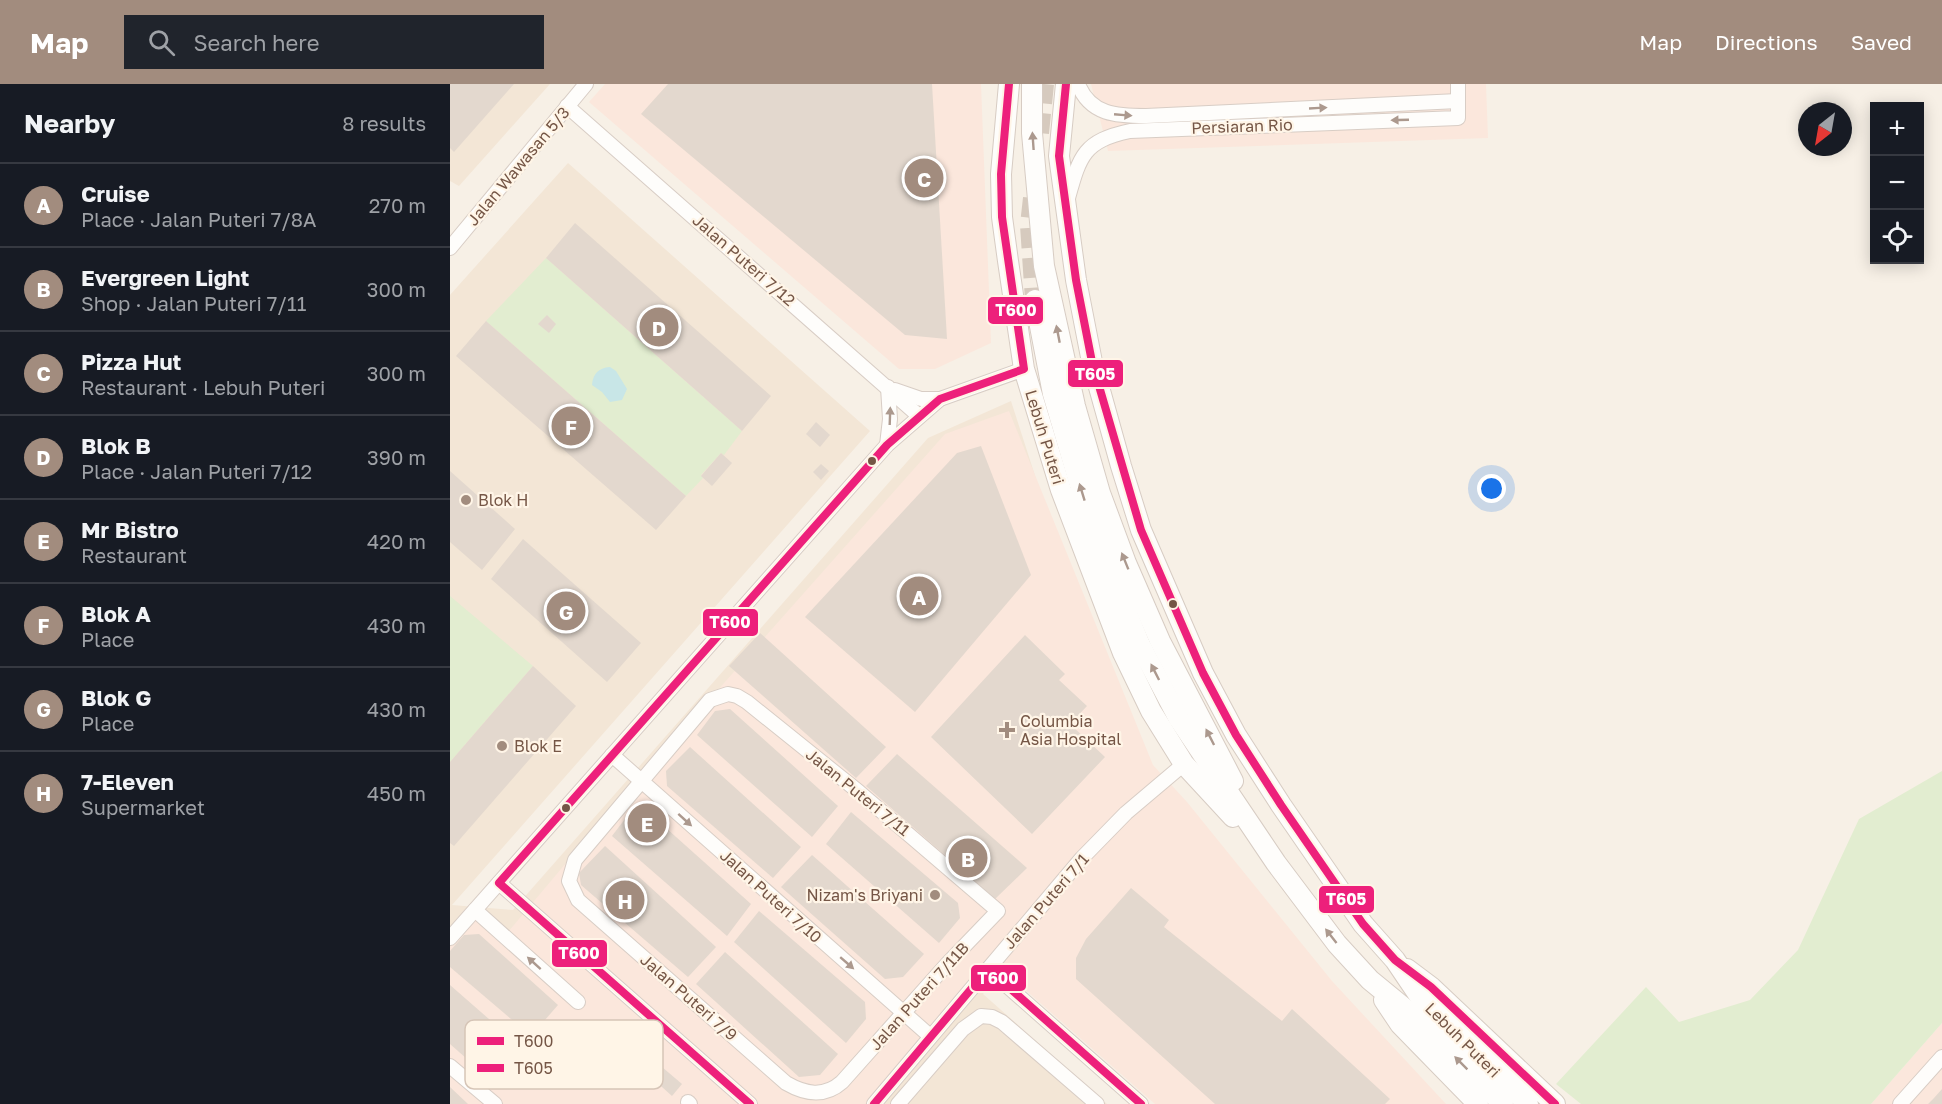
<!DOCTYPE html>
<html lang="en">
<head>
<meta charset="utf-8">
<style>
	:root { --surface:#171b24; --page:#20242c; --text:#f1f3f6; --muted:#9ea1a6; --line:#363941; --accent:#a28c7e }
	body { margin:0; font-family:"Golos Text",sans-serif; background:var(--page); color:var(--text) }
	.controls { position:absolute; right:18px; top:18px; display:grid; overflow:hidden; border-radius:0px; box-shadow:0 3px 15px #0003 }
	.controls button { width:54px; height:54px; display:grid; place-items:center; padding:0; border:0; border-bottom:2px solid var(--line); background:var(--surface); color:var(--text); font:30px sans-serif }
	.compass { position:absolute; left:1348px; top:18px; width:54px; height:54px; border-radius:50%; background:var(--surface); box-shadow:0 3px 15px #0003; rotate:211deg }
	.you { position:absolute; left:1042px; top:405px; width:21px; height:21px; margin:-15px; border:4px solid #fff; border-radius:50%; background:#1a73e8; box-shadow:0 0 0 9px #1a73e833 }
	.badge { display:grid; place-items:center; width:39px; height:39px; border-radius:50%; background:var(--accent); color:#fff; font-size:20px; font-weight:700 }
	.pin { position:absolute; translate:-50% -50%; border:3px solid #fff; box-shadow:0 2px 6px #0006 }
	.list { margin:0; padding:0; list-style:none }
	h2 { display:flex; justify-content:space-between; align-items:center; height:78px; margin:0; padding:0 24px; font-size:26px }
	h2 small { font-size:20px; font-weight:400; color:var(--muted) }
	.list li { display:grid; grid-template-columns:39px 1fr auto; gap:18px; align-items:center; box-sizing:border-box; height:84px; padding:0 24px; border-top:2px solid var(--line) }
	.list b { display:block; font-size:22px; white-space:nowrap }
	.list p { margin:0; font-size:20px; white-space:nowrap; color:var(--muted) }
	.list em { font-size:20px; font-style:normal; color:var(--muted) }
	.icon { flex:none; width:33px; height:33px; fill:none; stroke:currentColor; stroke-width:2; stroke-linecap:round; stroke-linejoin:round }
	.map { position:relative; flex:none; width:1492px; height:1020px; overflow:hidden }
	header { display:flex; align-items:center; gap:36px; box-sizing:border-box; height:84px; padding:0 30px; background:var(--accent); color:#fff }
	header strong { font-size:28px }
	nav { display:flex; gap:33px; margin-inline-start:auto; font-size:21px }
	.search { width:420px; height:54px; background:var(--page); display:flex; align-items:center; gap:15px; box-sizing:border-box; padding:0 21px; border-radius:0px; color:var(--muted); font-size:22px }
	main { display:flex }
	aside { flex:1; background:var(--surface) }
	.map>svg:first-child { display:block }
	.residential { fill:#f3e6d6 }
	.commercial { fill:#fbe7dc }
	.green { fill:#e2edd0 }
	.water { fill:#c8e6e7 }
	.building { fill:#e3d8ce }
	.lines { fill:none; stroke-linecap:round; stroke-linejoin:round }
	.secondary-tunnel { stroke:#d6cabe; stroke-width:20; stroke-dasharray:20 10; stroke-linecap:butt }
	.minor-casing { stroke:#d8cdc5; stroke-width:16 }
	.secondary-casing { stroke:#d7ccc3; stroke-width:22 }
	.minor { stroke:#fefdfb; stroke-width:14 }
	.secondary { stroke:#fefdfb; stroke-width:20 }
	.bus-1-casing { stroke:#fff5e7; stroke-width:12 }
	.bus-2-casing { stroke:#fff5e7; stroke-width:12 }
	.bus-1 { stroke:#ed207b; stroke-width:8 }
	.bus-2 { stroke:#ed207b; stroke-width:8 }
	.oneway { fill:#ac998e }
	.bus-dot { fill:#755646; stroke:#fff5e7; stroke-width:2 }
	.poi-dot { fill:#a28c7e; stroke:#fff5e7; stroke-width:2 }
	.labels { text-anchor:middle; dominant-baseline:central; stroke-width:4.5; stroke-linejoin:round; paint-order:stroke }
	.street-label { font-size:16px; fill:#755646; stroke:#fff5e7 }
	.poi-label { font-size:16px; fill:#755646; stroke:#fff5e7; text-anchor:start }
	.key { fill:#fff5e7; stroke:#d6c5b7; stroke-width:1.5 }
	.key-label { font-size:16px; fill:#755646 }
	.line-badge { stroke:#fff5e7; stroke-width:2 }
	.badge-label { font-size:16px; text-anchor:middle; font-weight:bold; fill:#fff }
</style>
</head>
<body>
<header>
<strong>Map</strong>
<div class="search"><svg class="icon" aria-label="search" viewBox="0 0 24 24"><circle cx="10" cy="10" r="6"/><path d="M15 15l6 6"/></svg>Search here</div>
<nav><a>Map</a><a>Directions</a><a>Saved</a></nav>
</header>
<main>
<aside>
<h2>Nearby<small>8 results</small></h2>
<ul class="list">
<li><span class="badge">A</span><div><b>Cruise</b><p>Place · Jalan Puteri 7/8A</p></div><em>270 m</em></li>
<li><span class="badge">B</span><div><b>Evergreen Light</b><p>Shop · Jalan Puteri 7/11</p></div><em>300 m</em></li>
<li><span class="badge">C</span><div><b>Pizza Hut</b><p>Restaurant · Lebuh Puteri</p></div><em>300 m</em></li>
<li><span class="badge">D</span><div><b>Blok B</b><p>Place · Jalan Puteri 7/12</p></div><em>390 m</em></li>
<li><span class="badge">E</span><div><b>Mr Bistro</b><p>Restaurant</p></div><em>420 m</em></li>
<li><span class="badge">F</span><div><b>Blok A</b><p>Place</p></div><em>430 m</em></li>
<li><span class="badge">G</span><div><b>Blok G</b><p>Place</p></div><em>430 m</em></li>
<li><span class="badge">H</span><div><b>7-Eleven</b><p>Supermarket</p></div><em>450 m</em></li>
</ul>
</aside>
<div class="map">
<svg width="1492" height="1020" viewBox="0 0 1492 1020">
	<rect width="100%" height="100%" fill="#f7f0e6"/>
	<g class="residential">
		<polygon points="0,0 100,0 9,102 0,97"/>
		<polygon points="118,79 420,347 2,821 63,826 478,354 561,317 615,485 634,800 533,910 657,1020 0,1020 0,211"/>
	</g>
	<g class="commercial">
		<polygon points="155,0 531,0 541,259 485,285 449,285 139,18"/>
		<polygon points="641,0 1036,0 1038,54 658,67"/>
		<polygon points="559,327 703,681 737,718 882,897 996,1020 705,1020 538,873 415,1020 0,1020 0,863 26,833 52,855 148,741 495,350"/>
		<polygon points="1492,939 1492,1020 1421,1020"/>
	</g>
	<g class="green">
		<polygon points="96,174 292,347 274,371 271,369 251,391 253,394 236,412 36,237"/>
		<polygon points="0,512 83,582 0,678"/>
		<polygon points="1492,687 1492,939 1421,1020 1131,1020 1106,1000 1196,903 1229,938 1300,916 1348,866 1409,735"/>
	</g>
	<path class="water" d="M160,283L166,287L177,305L172,316L160,318L152,308L142,301C143,290 148,284 160,283Z"/>
	<g class="building">
		<polygon points="0,0 64,0 4,68 0,64"/>
		<polygon points="218,0 482,0 497,255 455,251 191,30"/>
		<polygon points="125,139 321,312 292,347 96,174"/>
		<polygon points="97,231 106,240 99,249 88,240"/>
		<polygon points="36,237 236,412 206,446 6,272"/>
		<polygon points="366,338 380,351 370,363 356,350"/>
		<polygon points="531,362 581,491 465,628 355,533 507,369"/>
		<polygon points="271,369 282,379 262,402 251,392"/>
		<polygon points="371,380 379,387 371,396 363,388"/>
		<polygon points="0,387 65,445 32,486 0,458"/>
		<polygon points="73,455 191,559 157,598 41,495"/>
		<polygon points="310,549 436,663 406,694 279,582"/>
		<polygon points="575,551 615,590 609,596 637,622 620,640 655,673 582,750 481,653"/>
		<polygon points="83,582 126,622 4,762 0,759 0,678"/>
		<polygon points="280,625 388,722 362,753 247,651 265,627"/>
		<polygon points="240,663 351,763 323,794 217,702 216,687"/>
		<polygon points="447,670 577,784 545,815 416,702"/>
		<polygon points="181,727 197,727 301,820 277,852 162,752"/>
		<polygon points="401,728 508,819 510,834 489,859 376,760"/>
		<polygon points="155,762 266,863 238,893 131,801 129,789"/>
		<polygon points="362,771 474,870 453,893 435,895 331,803"/>
		<polygon points="681,804 719,836 714,843 832,937 842,925 940,1015 935,1020 765,1020 626,895 626,874 636,855"/>
		<polygon points="309,827 415,918 416,935 396,959 284,858"/>
		<polygon points="29,850 108,921 81,952 0,883 0,867 14,851"/>
		<polygon points="275,868 388,970 370,991 349,993 246,900"/>
		<polygon points="0,901 71,963 42,997 0,960"/>
		<polygon points="212,983 232,1000 222,1012 202,994"/>
		<polygon points="0,1003 18,1020 0,1020"/>
		<polygon points="1492,1005 1492,1020 1478,1020 1484,1014"/>
	</g>
	<g class="lines">
		<g class="secondary-tunnel">
			<polyline points="589,49 594,0"/>
			<polyline points="583,114 580,141 585,216"/>
		</g>
		<defs>
			<g id="minor">
				<path d="M628,0C640,31 667,32 696,32L1008,17"/>
				<polyline points="117,22 469,332"/>
				<path d="M618,114C630,71 634,57 680,47L1008,34V0"/>
				<polyline points="0,164 136,0"/>
				<polyline points="445,306 471,315 490,315"/>
				<polyline points="437,361 440,335 438,303"/>
				<path d="M278,610L287,612L297,618L409,708L548,827L498,879L392,998C374,1014 355,1010 336,999L128,816L119,797L125,776L260,616Z"/>
				<polyline points="162,671 480,952"/>
				<polyline points="49,799 300,1020"/>
				<polyline points="25,826 128,918"/>
				<polyline points="0,854 437,361 490,315 574,285"/>
				<polyline points="538,885 691,1020"/>
				<polyline points="0,982 45,1020"/>
				<polyline points="238,1018 240,1020"/>
				<polyline points="424,1020 632,774 676,729 734,680"/>
				<polyline points="448,1020 513,945 531,932 542,933 552,938 647,1020"/>
				<polyline points="1450,1020 1492,973"/>
			</g>
			<g id="secondary">
				<polyline points="559,0 551,90 552,133 558,177 574,285 611,406 673,569 701,627 734,680 783,733"/>
				<polyline points="582,0 582,49 594,182 625,322 650,409 676,479 710,557 783,697"/>
				<polyline points="616,0 609,72 626,196 642,278 671,382 691,446 753,589 786,651 831,721 913,840 945,876 970,913 1001,946 1078,1020"/>
				<polyline points="585,216 603,310 634,415 660,488 690,561 729,635 826,779 887,860 920,896 959,928 1053,1020"/>
				<polyline points="957,885 981,903 1105,1020"/>
				<polyline points="934,916 950,940 1028,1020"/>
			</g>
		</defs>
		<use href="#minor" class="minor-casing"/>
		<use href="#secondary" class="secondary-casing"/>
		<use href="#minor" class="minor"/>
		<use href="#secondary" class="secondary"/>
		<defs>
			<g id="bus-1">
				<polyline points="300,1020 49,799 437,361 490,315 574,285 552,133 551,90 559,0"/>
				<polyline points="424,1020 538,885 691,1020"/>
			</g>
			<polyline id="bus-2" points="616,0 609,72 626,196 642,278 691,446 753,589 786,651 831,721 913,840 945,876 981,903 1105,1020"/>
		</defs>
		<use href="#bus-1" class="bus-1-casing"/>
		<use href="#bus-2" class="bus-2-casing"/>
		<use href="#bus-1" class="bus-1"/>
		<use href="#bus-2" class="bus-2"/>
	</g>
	<defs><path id="oneway-solid" d="M-6-.8H1V-3.2L6.5 0L1 3.2V.8H-6Z" transform="scale(1.5)"/></defs>
	<g class="oneway">
		<use href="#oneway-solid" transform="translate(868 24) rotate(-3)"/>
		<use href="#oneway-solid" transform="translate(673 31) rotate(5)"/>
		<use href="#oneway-solid" transform="translate(950 36) rotate(178)"/>
		<use href="#oneway-solid" transform="translate(583 57) rotate(-94)"/>
		<use href="#oneway-solid" transform="translate(608 250) rotate(-101)"/>
		<use href="#oneway-solid" transform="translate(440 332) rotate(-88)"/>
		<use href="#oneway-solid" transform="translate(632 408) rotate(-107)"/>
		<use href="#oneway-solid" transform="translate(675 477) rotate(-112)"/>
		<use href="#oneway-solid" transform="translate(705 588) rotate(-117)"/>
		<use href="#oneway-solid" transform="translate(760 653) rotate(-117)"/>
		<use href="#oneway-solid" transform="translate(235 736) rotate(42)"/>
		<use href="#oneway-solid" transform="translate(881 852) rotate(-128)"/>
		<use href="#oneway-solid" transform="translate(84 879) rotate(-138)"/>
		<use href="#oneway-solid" transform="translate(397 879) rotate(41)"/>
		<use href="#oneway-solid" transform="translate(1011 979) rotate(-135)"/>
	</g>
	<g class="bus-dot">
		<circle cx="422" cy="377" r="5"/>
		<circle cx="723" cy="520" r="5"/>
		<circle cx="116" cy="724" r="5"/>
	</g>
	<g class="poi-dot">
		<circle cx="16" cy="416" r="6"/>
		<path d="M554 637h6v6h6v6h-6v6h-6v-6h-6v-6h6z"/>
		<circle cx="52" cy="662" r="6"/>
		<circle cx="485" cy="811" r="6"/>
	</g>
	<g class="labels">
		<g class="street-label">
			<text transform="translate(792 42) rotate(-2)">Persiaran Rio</text>
			<text transform="translate(68 82) rotate(-50)">Jalan Wawasan 5/3</text>
			<text transform="translate(294 176) rotate(41)">Jalan Puteri 7/12</text>
			<text transform="translate(595 353) rotate(73)">Lebuh Puteri</text>
			<text transform="translate(408 708) rotate(39)">Jalan Puteri 7/11</text>
			<text transform="translate(321 812) rotate(42)">Jalan Puteri 7/10</text>
			<text transform="translate(596 817) rotate(-49)">Jalan Puteri 7/1</text>
			<text transform="translate(469 912) rotate(-48)">Jalan Puteri 7/11B</text>
			<text transform="translate(239 913) rotate(41)">Jalan Puteri 7/9</text>
			<text transform="translate(1013 956) rotate(45)">Lebuh Puteri</text>
		</g>
		<g class="poi-label">
			<text x="28" y="416">Blok H</text>
			<text x="570" y="637">Columbia<tspan x="570" dy="18">Asia Hospital</tspan></text>
			<text x="64" y="662">Blok E</text>
			<text x="473" y="811" text-anchor="end">Nizam's Briyani</text>
		</g>
	</g>
	<rect x="15" y="936" width="198" height="69" rx="9" class="key"/>
	<rect x="27" y="953" width="27" height="8" fill="#ed207b"/>
	<rect x="27" y="980" width="27" height="8" fill="#ed207b"/>
	<g class="key-label">
		<text x="64" y="963">T600</text>
		<text x="64" y="990">T605</text>
	</g>
	<g class="line-badge">
		<rect x="537" y="212" width="57" height="29" rx="6" fill="#ed207b"/>
		<rect x="617" y="275" width="57" height="29" rx="6" fill="#ed207b"/>
		<rect x="252" y="524" width="57" height="29" rx="6" fill="#ed207b"/>
		<rect x="868" y="801" width="57" height="29" rx="6" fill="#ed207b"/>
		<rect x="101" y="855" width="57" height="29" rx="6" fill="#ed207b"/>
		<rect x="520" y="880" width="57" height="28" rx="6" fill="#ed207b"/>
	</g>
	<g class="badge-label">
		<text x="566" y="232">T600</text>
		<text x="645" y="296">T605</text>
		<text x="280" y="544">T600</text>
		<text x="896" y="821">T605</text>
		<text x="129" y="875">T600</text>
		<text x="548" y="900">T600</text>
	</g>
</svg>
<div class="controls">
<button>+</button>
<button>−</button>
<button><svg class="icon" aria-label="locate" viewBox="0 0 24 24"><circle cx="12" cy="12" r="6"/><path d="M12 2v4M12 18v4M2 12h4M18 12h4"/></svg></button>
</div>
<svg class="compass" viewBox="-18 -18 36 36"><path d="M0-13l5 13h-10z" fill="#e53935"/><path d="M0 13l5-13h-10z" fill="#9ea1a6"/></svg>
<div class="you"></div>
<div class="pin badge" style="left:469px;top:512px">A</div>
<div class="pin badge" style="left:518px;top:774px">B</div>
<div class="pin badge" style="left:474px;top:94px">C</div>
<div class="pin badge" style="left:209px;top:243px">D</div>
<div class="pin badge" style="left:197px;top:739px">E</div>
<div class="pin badge" style="left:121px;top:342px">F</div>
<div class="pin badge" style="left:116px;top:527px">G</div>
<div class="pin badge" style="left:175px;top:816px">H</div>
</div>
</main>
</body>
</html>
